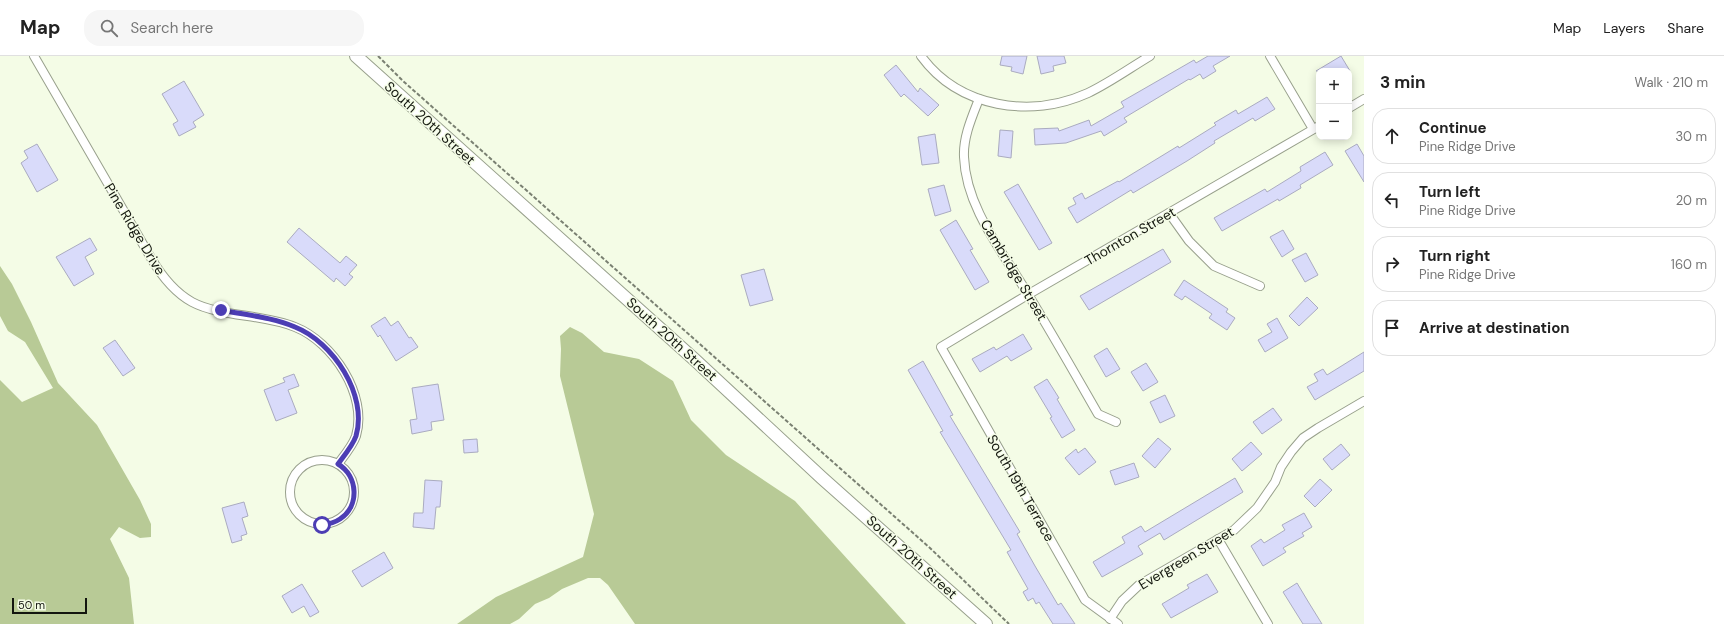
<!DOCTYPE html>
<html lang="en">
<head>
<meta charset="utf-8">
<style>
	:root { --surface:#fff; --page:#f6f6f6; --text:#222; --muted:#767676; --line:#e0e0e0 }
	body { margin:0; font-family:"DM Sans",sans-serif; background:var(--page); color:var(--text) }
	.controls { position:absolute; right:12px; top:12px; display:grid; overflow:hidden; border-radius:8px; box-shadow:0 2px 10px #0003 }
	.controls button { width:36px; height:36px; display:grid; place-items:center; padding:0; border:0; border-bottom:1px solid var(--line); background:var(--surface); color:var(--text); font:20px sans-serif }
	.scale { position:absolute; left:12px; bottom:10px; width:75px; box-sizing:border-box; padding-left:4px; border:2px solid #13160f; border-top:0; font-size:11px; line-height:14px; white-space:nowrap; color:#13160f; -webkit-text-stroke:3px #f4fce6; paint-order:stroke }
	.stop { position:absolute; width:12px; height:12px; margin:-9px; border:3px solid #4c3db4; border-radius:50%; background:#fff }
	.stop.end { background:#4c3db4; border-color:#fff; box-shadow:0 1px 4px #0008 }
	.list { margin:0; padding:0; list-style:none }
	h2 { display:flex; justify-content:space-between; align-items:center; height:52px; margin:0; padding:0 16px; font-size:17px }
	h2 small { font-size:13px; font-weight:400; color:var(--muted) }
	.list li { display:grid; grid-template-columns:26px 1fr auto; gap:12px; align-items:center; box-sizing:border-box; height:56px; margin:0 8px 8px; padding:0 8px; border:1px solid var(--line); border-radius:16px }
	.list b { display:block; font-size:15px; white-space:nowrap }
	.list p { margin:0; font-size:13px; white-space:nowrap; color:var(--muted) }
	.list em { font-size:13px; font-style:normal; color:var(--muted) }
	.icon { flex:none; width:22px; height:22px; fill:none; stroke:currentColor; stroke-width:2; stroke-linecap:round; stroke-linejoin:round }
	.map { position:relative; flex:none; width:1364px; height:568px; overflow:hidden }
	header { display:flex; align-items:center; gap:24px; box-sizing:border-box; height:56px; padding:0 20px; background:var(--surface); border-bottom:1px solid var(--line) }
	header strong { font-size:19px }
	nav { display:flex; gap:22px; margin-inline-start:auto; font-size:14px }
	.search { width:280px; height:36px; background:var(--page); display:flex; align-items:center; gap:10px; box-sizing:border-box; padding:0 14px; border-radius:16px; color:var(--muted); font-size:15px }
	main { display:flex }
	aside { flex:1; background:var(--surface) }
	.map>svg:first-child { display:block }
	.forest { fill:#b8ca96 }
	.building { fill:#d9dbfa; stroke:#aaabc0 }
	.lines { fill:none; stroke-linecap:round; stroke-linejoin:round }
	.minor-casing { stroke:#98a08c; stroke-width:10 }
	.secondary-casing { stroke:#98a08c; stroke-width:14 }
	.path { stroke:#7a8072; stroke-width:2; stroke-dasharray:4 2; stroke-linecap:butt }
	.minor { stroke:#fff; stroke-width:8 }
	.secondary { stroke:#fff; stroke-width:12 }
	.route { stroke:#4c3db4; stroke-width:5 }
	.labels { text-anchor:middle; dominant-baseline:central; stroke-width:3; stroke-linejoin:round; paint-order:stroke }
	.street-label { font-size:14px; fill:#13160f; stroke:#f4fce6 }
</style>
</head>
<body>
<header>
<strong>Map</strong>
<div class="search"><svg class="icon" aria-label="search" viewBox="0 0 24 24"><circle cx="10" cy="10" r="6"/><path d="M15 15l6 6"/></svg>Search here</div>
<nav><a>Map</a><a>Layers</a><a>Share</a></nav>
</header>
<main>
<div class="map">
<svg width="1364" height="568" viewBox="0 0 1364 568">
	<rect width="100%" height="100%" fill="#f4fce6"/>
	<g class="forest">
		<polygon points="0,210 12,228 31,266 58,327 97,369 140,444 151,468 151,481 140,482 119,471 110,483 129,522 134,568 0,568 0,324 22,346 53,332 25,286 8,275 0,260"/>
		<polygon points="570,271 582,277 604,296 639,303 673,325 691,364 726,399 795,445 906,568 635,568 608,529 600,522 588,522 562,533 549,542 535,548 519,563 510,568 457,568 496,541 583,501 594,458 560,320 561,293 560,280"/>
	</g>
	<g class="building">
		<polygon points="1002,0 1027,0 1023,18 1011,15 1012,11 1000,9"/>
		<polygon points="1037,0 1064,0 1066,7 1053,10 1054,15 1041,18"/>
		<polygon points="1208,0 1230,0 1213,10 1216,15 1203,23 1200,18 1190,24 1189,23 1124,62 1127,66 1104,80 1101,75 1066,87 1035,89 1034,73 1058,72 1059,75 1089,64 1091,70 1124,51 1121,46 1194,4 1196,7"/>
		<polygon points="1341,0 1350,15 1316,15"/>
		<polygon points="896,9 918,36 920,32 939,49 928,60 904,38 901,41 884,19"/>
		<polygon points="184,25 204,59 193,66 196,71 179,80 173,68 178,65 162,38"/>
		<polygon points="1267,41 1275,53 1255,65 1253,62 1214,85 1215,87 1187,105 1133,137 1131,134 1077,167 1068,152 1076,148 1073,142 1082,137 1085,143 1118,125 1119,126 1178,90 1179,92 1216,69 1214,67 1236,54 1238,58"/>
		<polygon points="1000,74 1013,75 1011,102 998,100"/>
		<polygon points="935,78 939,107 922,109 918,81"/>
		<polygon points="37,88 58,124 37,136 21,107 28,102 24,95"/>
		<polygon points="1357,88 1364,100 1364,126 1345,95"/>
		<polygon points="1325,96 1333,109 1300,129 1301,132 1279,145 1278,143 1222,175 1214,162 1265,133 1267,136 1301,115 1300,111"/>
		<polygon points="1018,128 1052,187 1039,194 1004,136"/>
		<polygon points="944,129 951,155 935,160 928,133"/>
		<polygon points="956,164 973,193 970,194 989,226 975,234 940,174"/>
		<polygon points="299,172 340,207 346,200 357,209 349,218 353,221 345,230 336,222 334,226 287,186"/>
		<polygon points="1283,174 1294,193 1282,201 1270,181"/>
		<polygon points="90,182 97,194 85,201 94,218 74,230 56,201"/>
		<polygon points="1163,193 1171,206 1089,254 1080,240"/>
		<polygon points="1306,197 1318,219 1305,226 1292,204"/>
		<polygon points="764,213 773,244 750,250 741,219"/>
		<polygon points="1184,224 1228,253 1226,256 1235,262 1227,274 1209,262 1212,258 1185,240 1182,244 1174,239"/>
		<polygon points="1307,241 1318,252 1299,270 1289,260"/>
		<polygon points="385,261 391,270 398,265 409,282 411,281 418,291 396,305 380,279 378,281 371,270"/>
		<polygon points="1277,262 1288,282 1265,296 1258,284 1272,276 1267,268"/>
		<polygon points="1023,278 1032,293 1011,305 1007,300 980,316 972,303 994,291 996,294"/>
		<polygon points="115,284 135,312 123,320 103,292"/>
		<polygon points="1107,292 1120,313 1106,321 1094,300"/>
		<polygon points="1364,296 1364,315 1315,344 1307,331 1318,325 1314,318 1323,313 1327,319"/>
		<polygon points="923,305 953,359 950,360 1020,476 1017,478 1035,510 1058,549 1061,547 1075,568 1053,568 1039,546 1036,548 1033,542 1028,545 1023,536 1028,533 1007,496 1011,494 940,376 943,375 908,314"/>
		<polygon points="1146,307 1158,326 1143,335 1131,316"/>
		<polygon points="294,318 299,330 288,334 297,357 276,365 264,334 285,326 283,322"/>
		<polygon points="1047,323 1059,342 1057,343 1075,374 1062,382 1050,362 1052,361 1034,331"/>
		<polygon points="438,328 444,364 431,366 432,374 412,378 410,364 417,363 412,332"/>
		<polygon points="1165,339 1175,360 1160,367 1150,346"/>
		<polygon points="1273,352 1282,364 1262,378 1253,366"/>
		<polygon points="1158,382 1171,393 1155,412 1142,400"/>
		<polygon points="477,383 478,396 464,397 463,384"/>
		<polygon points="1251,386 1262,398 1242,415 1232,403"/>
		<polygon points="1341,388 1350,399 1332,414 1323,403"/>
		<polygon points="1085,392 1096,406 1079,419 1065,402 1076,393 1078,397"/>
		<polygon points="1134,407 1139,421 1115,429 1110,415"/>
		<polygon points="1235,422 1243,436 1164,484 1160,477 1138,490 1143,498 1102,521 1093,506 1125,487 1122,481 1141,470 1145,476"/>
		<polygon points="1320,423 1332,434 1315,451 1304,440"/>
		<polygon points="425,424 442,425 440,451 436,451 434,473 413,471 414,457 423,457"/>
		<polygon points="244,446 248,460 242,462 247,478 241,480 242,484 232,487 222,452"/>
		<polygon points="1304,457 1312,471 1302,477 1304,480 1283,492 1286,496 1263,510 1251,490 1261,483 1264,487 1285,474 1282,469"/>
		<polygon points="384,496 393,512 362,531 352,515"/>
		<polygon points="1207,518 1218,536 1171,562 1162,548 1189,532 1187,529"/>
		<polygon points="1297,527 1309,547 1322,568 1303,568 1283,536"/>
		<polygon points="302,528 319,556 310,561 304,550 292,557 282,540"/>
	</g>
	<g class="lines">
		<defs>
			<g id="minor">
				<path d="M34,0L151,202C161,219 174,236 192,246C220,261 264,258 295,271C333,286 368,339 356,380C353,389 344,400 338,408"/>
				<path d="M921,0C959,52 1031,63 1088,37C1109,27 1130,12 1150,0"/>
				<polyline points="1270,0 1313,73"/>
				<path d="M979,43C972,61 963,81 964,101C966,153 1004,197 1029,240C1053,279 1075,318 1098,358L1116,366"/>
				<polyline points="1349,52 1364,43"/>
				<polyline points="1169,157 1189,185 1214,210 1260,230"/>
				<circle cx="322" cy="436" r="32"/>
				<polyline points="1218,483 1268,568"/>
				<polyline points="1110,563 1122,545 1139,529 1234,474 1257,452 1275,426 1281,411 1291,396 1303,382 1318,372 1364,345"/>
				<polyline points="1118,568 1085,544 941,291 1029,238 1319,70"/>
			</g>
			<polyline id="secondary" points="356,0 695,304 822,422 986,568"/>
		</defs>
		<use href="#minor" class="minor-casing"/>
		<use href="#secondary" class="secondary-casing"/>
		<polyline class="path" points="378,0 403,25 930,492 1009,568"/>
		<use href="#minor" class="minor"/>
		<use href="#secondary" class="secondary"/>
	</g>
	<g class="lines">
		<path class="route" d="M221,254C245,259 272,261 295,271C333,286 368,339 356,380C353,389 344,400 338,408C358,420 360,450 340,463C334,467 329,468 322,469"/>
	</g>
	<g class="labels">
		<g class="street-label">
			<text transform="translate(430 67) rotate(42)">South 20th Street</text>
			<text transform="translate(135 173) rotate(59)">Pine Ridge Drive</text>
			<text transform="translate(1130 180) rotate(-30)">Thornton Street</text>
			<text transform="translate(1014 214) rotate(59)">Cambridge Street</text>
			<text transform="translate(672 283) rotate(42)">South 20th Street</text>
			<text transform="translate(1021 432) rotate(60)">South 19th Terrace</text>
			<text transform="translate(912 501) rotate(42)">South 20th Street</text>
			<text transform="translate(1186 502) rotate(-31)">Evergreen Street</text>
		</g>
	</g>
</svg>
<div class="controls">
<button>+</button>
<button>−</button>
</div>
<div class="scale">50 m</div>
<div class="stop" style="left:322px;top:469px"></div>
<div class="stop end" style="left:221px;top:254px"></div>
</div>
<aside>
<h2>3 min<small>Walk · 210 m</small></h2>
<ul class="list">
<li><svg class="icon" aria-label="ahead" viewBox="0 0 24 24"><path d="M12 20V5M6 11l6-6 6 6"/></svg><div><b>Continue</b><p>Pine Ridge Drive</p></div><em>30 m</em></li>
<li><svg class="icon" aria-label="left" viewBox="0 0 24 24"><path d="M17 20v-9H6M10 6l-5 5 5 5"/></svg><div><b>Turn left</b><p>Pine Ridge Drive</p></div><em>20 m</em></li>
<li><svg class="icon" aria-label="right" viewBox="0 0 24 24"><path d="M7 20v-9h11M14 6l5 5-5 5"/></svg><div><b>Turn right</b><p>Pine Ridge Drive</p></div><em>160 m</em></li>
<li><svg class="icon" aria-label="arrive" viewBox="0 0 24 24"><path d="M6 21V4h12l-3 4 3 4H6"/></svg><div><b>Arrive at destination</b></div></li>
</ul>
</aside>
</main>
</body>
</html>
